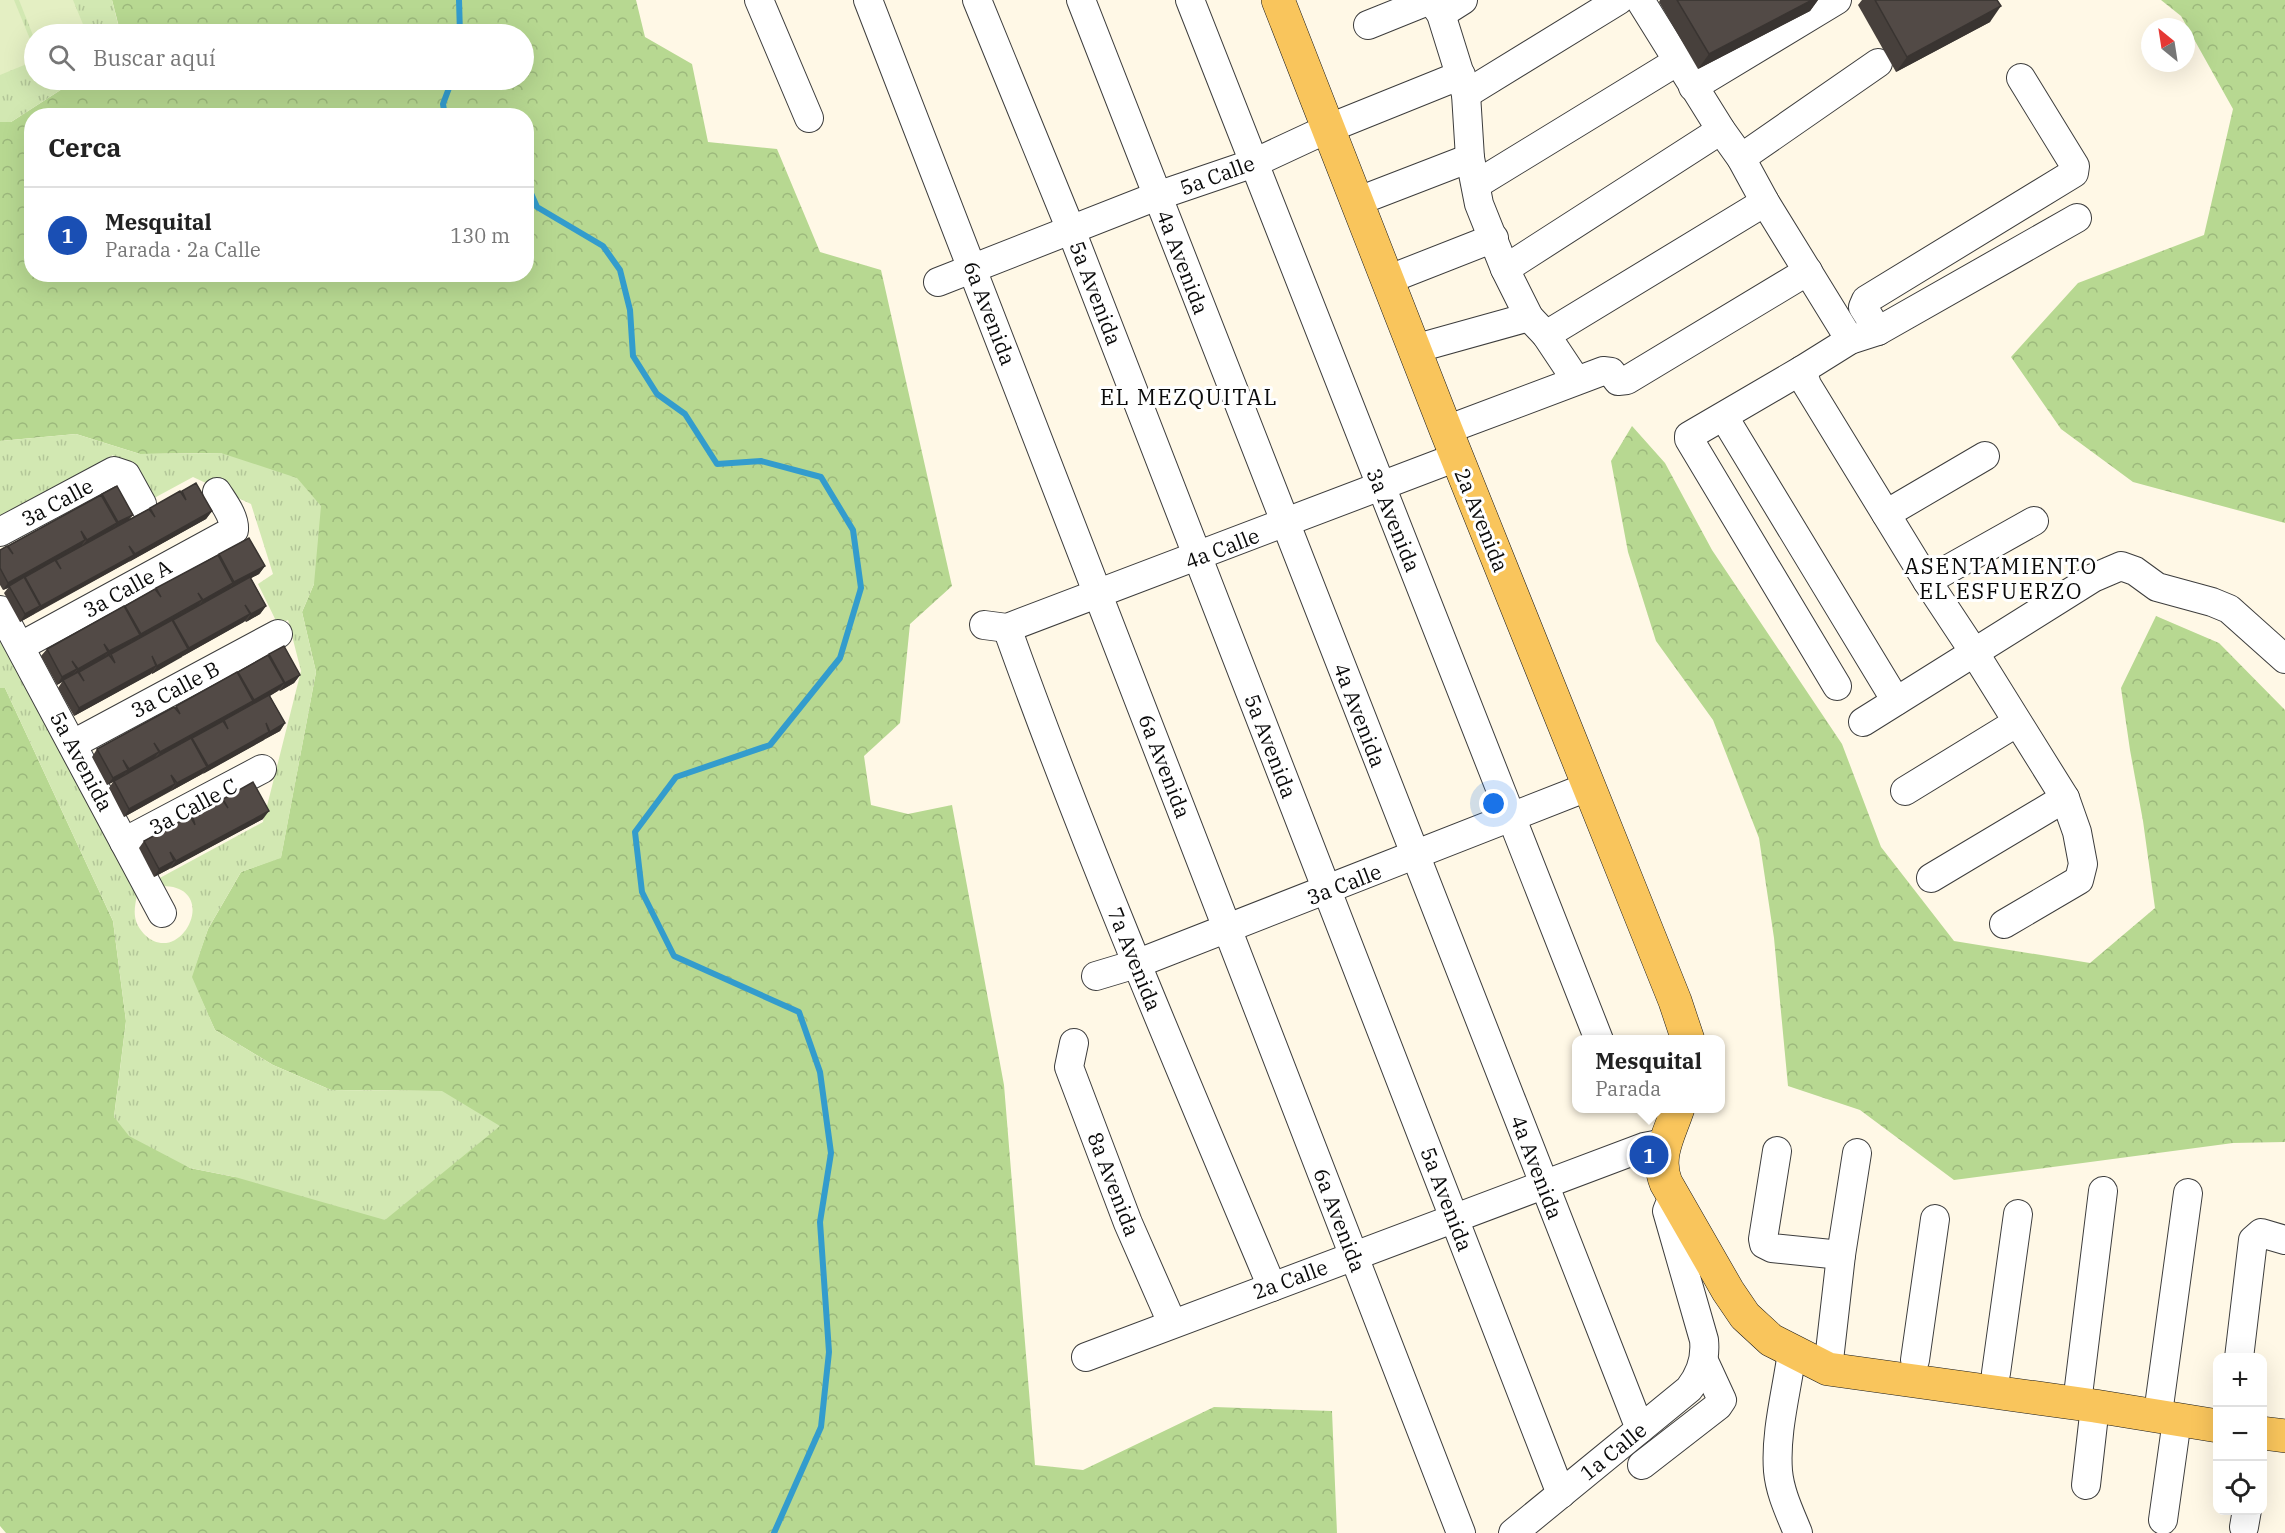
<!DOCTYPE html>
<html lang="es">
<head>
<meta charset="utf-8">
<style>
	:root { --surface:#fff; --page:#f6f6f6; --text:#222; --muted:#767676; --line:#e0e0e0; --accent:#b82337 }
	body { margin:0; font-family:"IBM Plex Serif",serif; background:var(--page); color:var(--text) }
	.controls { position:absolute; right:18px; bottom:18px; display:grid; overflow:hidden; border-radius:12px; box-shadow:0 6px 24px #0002 }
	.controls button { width:54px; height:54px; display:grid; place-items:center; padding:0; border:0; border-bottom:2px solid var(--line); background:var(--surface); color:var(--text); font:30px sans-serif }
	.compass { position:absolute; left:2141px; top:18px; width:54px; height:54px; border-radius:50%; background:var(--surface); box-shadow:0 6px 24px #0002; rotate:330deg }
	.you { position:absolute; left:1494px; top:804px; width:21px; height:21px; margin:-15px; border:4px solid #fff; border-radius:50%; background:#1a73e8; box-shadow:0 0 0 9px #1a73e833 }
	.badge { display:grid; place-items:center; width:39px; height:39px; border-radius:50%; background:var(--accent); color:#fff; font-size:20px; font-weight:700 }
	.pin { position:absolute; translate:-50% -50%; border:3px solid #fff; box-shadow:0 2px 6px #0006 }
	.popup { position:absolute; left:1572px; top:1035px; width:153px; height:78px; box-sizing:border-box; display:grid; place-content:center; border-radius:12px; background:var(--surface); filter:drop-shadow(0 2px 4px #0005); font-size:20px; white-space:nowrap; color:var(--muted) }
	.popup b { font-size:22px; color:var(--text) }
	.popup::after { content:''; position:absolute; left:50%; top:100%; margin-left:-12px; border:12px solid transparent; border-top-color:var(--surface) }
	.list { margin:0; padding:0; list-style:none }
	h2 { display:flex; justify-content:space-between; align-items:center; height:78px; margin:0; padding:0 24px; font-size:26px }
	h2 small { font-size:20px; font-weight:400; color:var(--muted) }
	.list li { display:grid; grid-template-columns:39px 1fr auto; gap:18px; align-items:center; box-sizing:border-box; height:96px; padding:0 24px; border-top:2px solid var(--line) }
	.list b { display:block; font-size:22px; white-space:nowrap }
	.list p { margin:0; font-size:20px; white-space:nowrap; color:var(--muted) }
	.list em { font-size:20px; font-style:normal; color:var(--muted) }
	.icon { flex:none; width:33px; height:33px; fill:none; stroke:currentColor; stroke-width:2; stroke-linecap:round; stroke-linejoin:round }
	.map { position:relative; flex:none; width:2285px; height:1533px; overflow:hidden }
	.search { position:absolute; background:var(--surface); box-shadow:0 6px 24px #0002; left:24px; top:24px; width:510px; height:66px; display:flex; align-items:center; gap:15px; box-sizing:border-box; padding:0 21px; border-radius:33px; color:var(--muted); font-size:22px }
	.panel { position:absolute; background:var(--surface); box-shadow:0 6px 24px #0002; left:24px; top:108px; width:510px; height:174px; border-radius:24px }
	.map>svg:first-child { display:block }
	.forest { fill:url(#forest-crowns); fill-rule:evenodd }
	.park { fill:url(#park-tufts) }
	.pitch { fill:#e4efc3 }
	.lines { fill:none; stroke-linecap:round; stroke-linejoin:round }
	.stream { stroke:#339ccd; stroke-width:6 }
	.minor-casing { stroke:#3d3d3d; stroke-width:30 }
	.major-casing { stroke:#1b1b1b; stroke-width:34 }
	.minor { stroke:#fff; stroke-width:28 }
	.major { stroke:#f9c55c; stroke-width:33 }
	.wall { fill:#47403c }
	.shaded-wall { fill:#393431 }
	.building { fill:#524a46; stroke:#393431; stroke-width:1.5 }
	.labels { text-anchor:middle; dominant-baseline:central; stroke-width:6; stroke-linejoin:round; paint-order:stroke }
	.street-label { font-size:21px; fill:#0a0a0a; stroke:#fff }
	.neighbourhood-label { font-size:22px; letter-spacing:1.5px; fill:#0a0a0a; stroke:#fff }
</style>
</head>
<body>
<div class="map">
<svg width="2285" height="1533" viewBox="0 0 2285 1533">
	<defs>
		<pattern id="forest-crowns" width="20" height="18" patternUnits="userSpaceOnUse" patternTransform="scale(1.5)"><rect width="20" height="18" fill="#b7d891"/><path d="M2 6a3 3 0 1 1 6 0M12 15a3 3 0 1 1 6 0" fill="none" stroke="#9cb87c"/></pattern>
		<pattern id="park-tufts" width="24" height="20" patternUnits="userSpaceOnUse" patternTransform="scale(1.5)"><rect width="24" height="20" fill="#d2e8b2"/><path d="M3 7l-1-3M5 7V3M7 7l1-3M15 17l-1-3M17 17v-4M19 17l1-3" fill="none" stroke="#b3c698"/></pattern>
	</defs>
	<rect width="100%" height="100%" fill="#fff8e6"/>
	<g class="forest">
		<path d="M112,0H636L645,37L692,64L708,142L777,149L820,252L881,270L952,586L910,624L900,723L864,756L871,805L908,814L952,805L1004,1085L1035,1465L1083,1470L1214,1407L1332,1411L1337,1533H6L0,1526V688H5L113,921L126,1021L114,1117L190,1168L235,1177L442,1091L331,1090L273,1065L215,1030L191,977L208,929L241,872L281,857L316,672L302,612L314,584L221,453L140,454L76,434L0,441V122H11L76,80H524V34H116L119,27ZM32,116H526V274H32Z"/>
		<polygon points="2161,0 2285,0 2285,523 2133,482 2061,429 2011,357 2078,283 2204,235 2233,109 2181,16"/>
		<polygon points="1632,426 1665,463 1712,550 1842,744 1881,847 1954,941 2090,963 2155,908 2143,821 2130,750 2121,688 2156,616 2219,643 2285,710 2285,1142 2233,1143 1954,1180 1860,1110 1788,1086 1774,938 1759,838 1713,720 1656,641 1628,552 1611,461"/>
	</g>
	<g class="park">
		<polygon points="0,0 112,0 119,28 116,34 34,34 34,80 76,80 11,122 0,122"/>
		<path d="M76,434L140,454L221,453L297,478L321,506L314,584L302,612L316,672L281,858L241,872L208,929L192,977L215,1030L273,1065L331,1090L442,1091L500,1126L385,1220L235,1177L190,1168L129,1136L114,1117L126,1021L113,921L5,688H0V638L137,895C134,910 132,921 144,934C181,971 224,883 159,886L156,880L263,822L301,671L288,620L278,625L258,584L273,574L251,504L193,477L145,503L113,455L0,518V441Z"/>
	</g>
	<g class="pitch">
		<polygon points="0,0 14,0 34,49 34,61 0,75"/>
		<polygon points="19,0 73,0 87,34 34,34 34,38"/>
	</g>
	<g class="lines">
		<g class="stream">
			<polyline points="459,0 460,34"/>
			<polyline points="445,116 443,104 452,80"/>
			<polyline points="526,182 537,207 603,246 620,270 630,310 633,356 657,394 685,414 717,464 761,461 821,477 853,530 861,588 840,658 770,745 676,777 635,832 642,892 674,956 799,1012 820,1072 831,1153 820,1222 829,1352 821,1427 774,1533"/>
		</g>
		<defs>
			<g id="minor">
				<polyline points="759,0 809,118"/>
				<polyline points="868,0 1461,1533"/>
				<polyline points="977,0 1071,230 1561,1494"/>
				<polyline points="1081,0 1640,1429"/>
				<polyline points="1190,0 1599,1040"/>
				<polyline points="1431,0 1441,14 1466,94 1470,158 1479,204 1505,269 1529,317 1546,335 1576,380"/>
				<polyline points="1640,0 1721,130 1741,158 1765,202 1850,340"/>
				<polyline points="1441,14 1463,0"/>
				<polyline points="1368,25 1430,0"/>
				<polyline points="1693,87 1837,0"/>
				<polyline points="1466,94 1619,0"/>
				<polyline points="1741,158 1878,63"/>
				<polyline points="1477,184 1678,61"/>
				<polyline points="1356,202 1470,158"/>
				<polyline points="1505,269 1721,130"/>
				<polyline points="1387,280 1494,238"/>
				<polyline points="938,282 1157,196 1254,163 1327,129 1461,75"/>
				<polyline points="1878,331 1863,307 1866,300 2074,173 2075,166 2021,78"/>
				<polyline points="1546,335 1765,202"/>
				<polyline points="1414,349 1529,317"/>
				<polyline points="1802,370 1807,385 1927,581 1974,652 2065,798 2077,832 2083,864 2079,880 2004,924"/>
				<polyline points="1724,417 1896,701"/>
				<polyline points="1446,430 1603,371 1611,372 1618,381 1627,380 1808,271"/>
				<polyline points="1886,514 1985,456"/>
				<polyline points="0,532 114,471 126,475 142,504"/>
				<polyline points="1927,581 2034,521"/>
				<polyline points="0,610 162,913"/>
				<polyline points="984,625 1007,628 1457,457"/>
				<path d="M1007,628C1087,851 1180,1069 1272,1287"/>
				<path d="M21,646L234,530C235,517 224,503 217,492"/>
				<polyline points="1837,686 1689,439 1689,436 1802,370 1850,340 1878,331 2077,218"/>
				<polyline points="1863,722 2093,578 2121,566 2135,571 2157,587 2212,602 2229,609 2285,659"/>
				<polyline points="73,744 278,634"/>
				<polyline points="1905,791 2016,723"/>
				<polyline points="124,842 262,769"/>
				<polyline points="1931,878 2065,798"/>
				<polyline points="1096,976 1136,964 1590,786"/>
				<polyline points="1074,1043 1069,1067 1128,1223 1172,1323"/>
				<polyline points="1777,1151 1763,1239 1764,1244 1772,1248 1841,1255"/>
				<path d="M1792,1352C1787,1390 1775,1432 1778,1471C1780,1493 1790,1513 1798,1533"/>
				<polyline points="1086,1357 1644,1147 1665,1143"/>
				<polyline points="2239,1358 2253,1240 2261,1233 2285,1240"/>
				<polyline points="1915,1360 1935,1219"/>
				<polyline points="1828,1369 1841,1255 1857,1153"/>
				<polyline points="1996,1373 2018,1214"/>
				<polyline points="2079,1387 2103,1191"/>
				<polyline points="2160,1399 2188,1193"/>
				<polyline points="1642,1465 1718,1406 1722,1400 1704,1361"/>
				<polyline points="2086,1485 2095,1406"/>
				<polyline points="2163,1520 2177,1420"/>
				<polyline points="2244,1527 2247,1510"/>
				<path d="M1513,1533L1689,1389C1701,1374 1706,1359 1704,1340L1667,1211L1669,1206L1675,1200"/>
			</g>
			<g id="major">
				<polyline points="1278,0 1446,430 1675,1001 1688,1040"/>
				<path d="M1678,1108C1670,1133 1655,1156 1666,1183L1728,1291L1745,1316L1771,1340L1828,1369L2095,1406L2218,1426"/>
				<polyline points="2262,1433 2285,1436"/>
			</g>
		</defs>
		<use href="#minor" class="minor-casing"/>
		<use href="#major" class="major-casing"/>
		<use href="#minor" class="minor"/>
		<use href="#major" class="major"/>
	</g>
	<g class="wall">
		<polygon points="1660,0 1818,0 1810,11 1698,69 1659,2"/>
		<polygon points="1862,0 1997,0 1990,22 1896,72 1858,5"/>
		<polygon points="182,491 212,511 206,519 20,622 4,593 8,588 3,590 0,585 0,550 102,494 129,519 149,509"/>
		<polygon points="219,554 265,566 259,574 251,578 266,606 260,614 246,622 245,621 183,656 183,655 152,674 152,673 74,716 58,688 62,682 57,685 41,656 47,649 124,607"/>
		<polygon points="269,654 300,675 294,683 280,691 279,690 270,696 285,723 280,731 124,817 109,788 113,782 107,785 92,757 97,749 175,707"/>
		<polygon points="223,799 263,819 154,877 139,848 144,841"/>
	</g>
	<g class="shaded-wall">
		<polygon points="1812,0 1818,0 1810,11 1698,69 1709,54"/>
		<polygon points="2001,6 1990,22 1896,72 1907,57"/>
		<polygon points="212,511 206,519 129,562 135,554"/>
		<polygon points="133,515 127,522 112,530 118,522"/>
		<polygon points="117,523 111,531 81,547 87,540"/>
		<polygon points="85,540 80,548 56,560 55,562 25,577 24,579 9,586 8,588 3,590 8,583"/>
		<polygon points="134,555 128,562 35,613 41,606"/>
		<polygon points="265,566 259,574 229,590 234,582"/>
		<polygon points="233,583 228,591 198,607 203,600"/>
		<polygon points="202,600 197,608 173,620 171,622 135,642 141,634"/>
		<polygon points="40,606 34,614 20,622 25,614"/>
		<polygon points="266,606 260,614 246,622 251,614"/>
		<polygon points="250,614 244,622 183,656 189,648"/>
		<polygon points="140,635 134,643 111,654 104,659 109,651"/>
		<polygon points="188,649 182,657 152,674 157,666"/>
		<polygon points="108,652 103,660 79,672 72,676 78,669"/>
		<polygon points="156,666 151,674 74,716 79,708"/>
		<polygon points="77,669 71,677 63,680 62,682 57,685 62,677"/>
		<polygon points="300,675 294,683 280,691 285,683"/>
		<polygon points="284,683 278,691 248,708 254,700"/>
		<polygon points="253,701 247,708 224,720 222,722 192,738 191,739 155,760 160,752"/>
		<polygon points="285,723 280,731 265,739 270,732"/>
		<polygon points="269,732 264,740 203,774 208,766"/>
		<polygon points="159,752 153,760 123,777 129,769"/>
		<polygon points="207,767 202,774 171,791 177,783"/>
		<polygon points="128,770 122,777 114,781 113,782 107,785 113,778"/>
		<polygon points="175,784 170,791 124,817 129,809"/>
		<polygon points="269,811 263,819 170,869 176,861"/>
		<polygon points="174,861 169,869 154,877 159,869"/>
	</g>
	<g class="building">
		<polygon points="1677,0 1812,0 1709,54"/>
		<polygon points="1875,0 1997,0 2001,6 1907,57"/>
		<polygon points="196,483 212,511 135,554 129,546 134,555 41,606 25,577 55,560 61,569 56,560 149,509 155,517 150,508 180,491 186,500 182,491"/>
		<polygon points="117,486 133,515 118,522 102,494"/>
		<polygon points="101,495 117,523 87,540 81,531 85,540 8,583 0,568 0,550 7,546 13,554 8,546"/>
		<polygon points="249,538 265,566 234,582 219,554"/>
		<polygon points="218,555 233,583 203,600 198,593 202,600 141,634 125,606 155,589 161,597 156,588"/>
		<polygon points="24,577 40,606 25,614 9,586"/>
		<polygon points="250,577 266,606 251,614 245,605 250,614 189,648 173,620"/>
		<polygon points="124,606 140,635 109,651 104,644 108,652 78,669 72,661 77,669 62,677 47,649"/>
		<polygon points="172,620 188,649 157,666 152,656 156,666 79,708 63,680 78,672 84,681 79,672 109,655 115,663 111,654"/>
		<polygon points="284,646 300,675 285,683 269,654"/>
		<polygon points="268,655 284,683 254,700 238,672"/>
		<polygon points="237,672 253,701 160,752 154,743 159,752 129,769 123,760 128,770 113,778 97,749 174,707 180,714 176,706"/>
		<polygon points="269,695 285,723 270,732 266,723 269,732 208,766 192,738 223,721 228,729 224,720"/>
		<polygon points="191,738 207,767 177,783 171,775 175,784 129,809 114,781"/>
		<polygon points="253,782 269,811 176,861 170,852 174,861 159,869 144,841 190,816 195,825 192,815 222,799 228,808 223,799"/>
	</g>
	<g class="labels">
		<g class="street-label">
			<text transform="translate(1217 175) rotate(-20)">5a Calle</text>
			<text transform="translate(1183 262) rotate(69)">4a Avenida</text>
			<text transform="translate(1096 293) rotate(69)">5a Avenida</text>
			<text transform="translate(990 313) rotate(69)">6a Avenida</text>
			<text transform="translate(57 502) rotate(-28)">3a Calle</text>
			<text transform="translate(1394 520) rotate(68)">3a Avenida</text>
			<text transform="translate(1482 520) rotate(68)">2a Avenida</text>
			<text transform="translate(1222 548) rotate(-21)">4a Calle</text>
			<text transform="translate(127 588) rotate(-29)">3a Calle A</text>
			<text transform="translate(175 689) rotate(-28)">3a Calle B</text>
			<text transform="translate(1360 715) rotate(69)">4a Avenida</text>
			<text transform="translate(1271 746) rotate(69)">5a Avenida</text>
			<text transform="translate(82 761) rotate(62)">5a Avenida</text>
			<text transform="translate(1165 766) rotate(69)">6a Avenida</text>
			<text transform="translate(193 806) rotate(-28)">3a Calle C</text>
			<text transform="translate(1344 884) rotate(-21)">3a Calle</text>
			<text transform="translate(1135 959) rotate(68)">7a Avenida</text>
			<text transform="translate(1537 1167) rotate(69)">4a Avenida</text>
			<text transform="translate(1114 1184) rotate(69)">8a Avenida</text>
			<text transform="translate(1447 1199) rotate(69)">5a Avenida</text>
			<text transform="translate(1340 1220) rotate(69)">6a Avenida</text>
			<text transform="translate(1290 1279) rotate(-20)">2a Calle</text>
			<text transform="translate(1613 1451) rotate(-39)">1a Calle</text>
		</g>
		<g class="neighbourhood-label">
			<text x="1189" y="396">EL MEZQUITAL</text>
			<text x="2001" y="565">ASENTAMIENTO<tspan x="2001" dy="25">EL ESFUERZO</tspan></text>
		</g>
	</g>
</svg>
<div class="controls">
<button>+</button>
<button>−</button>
<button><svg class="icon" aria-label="locate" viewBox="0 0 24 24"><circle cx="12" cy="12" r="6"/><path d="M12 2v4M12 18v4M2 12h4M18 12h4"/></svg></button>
</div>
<svg class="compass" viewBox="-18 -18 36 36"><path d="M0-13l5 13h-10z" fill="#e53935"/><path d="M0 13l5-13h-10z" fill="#767676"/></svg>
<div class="you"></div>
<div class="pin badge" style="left:1649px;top:1155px;background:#1a4fb4">1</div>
<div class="popup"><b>Mesquital</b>Parada</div>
<div class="search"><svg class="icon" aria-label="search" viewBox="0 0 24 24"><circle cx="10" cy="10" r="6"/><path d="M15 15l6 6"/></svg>Buscar aquí</div>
<section class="panel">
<h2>Cerca<small></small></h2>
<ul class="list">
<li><span class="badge" style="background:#1a4fb4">1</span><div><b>Mesquital</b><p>Parada · 2a Calle</p></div><em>130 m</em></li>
</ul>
</section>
</div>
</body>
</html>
